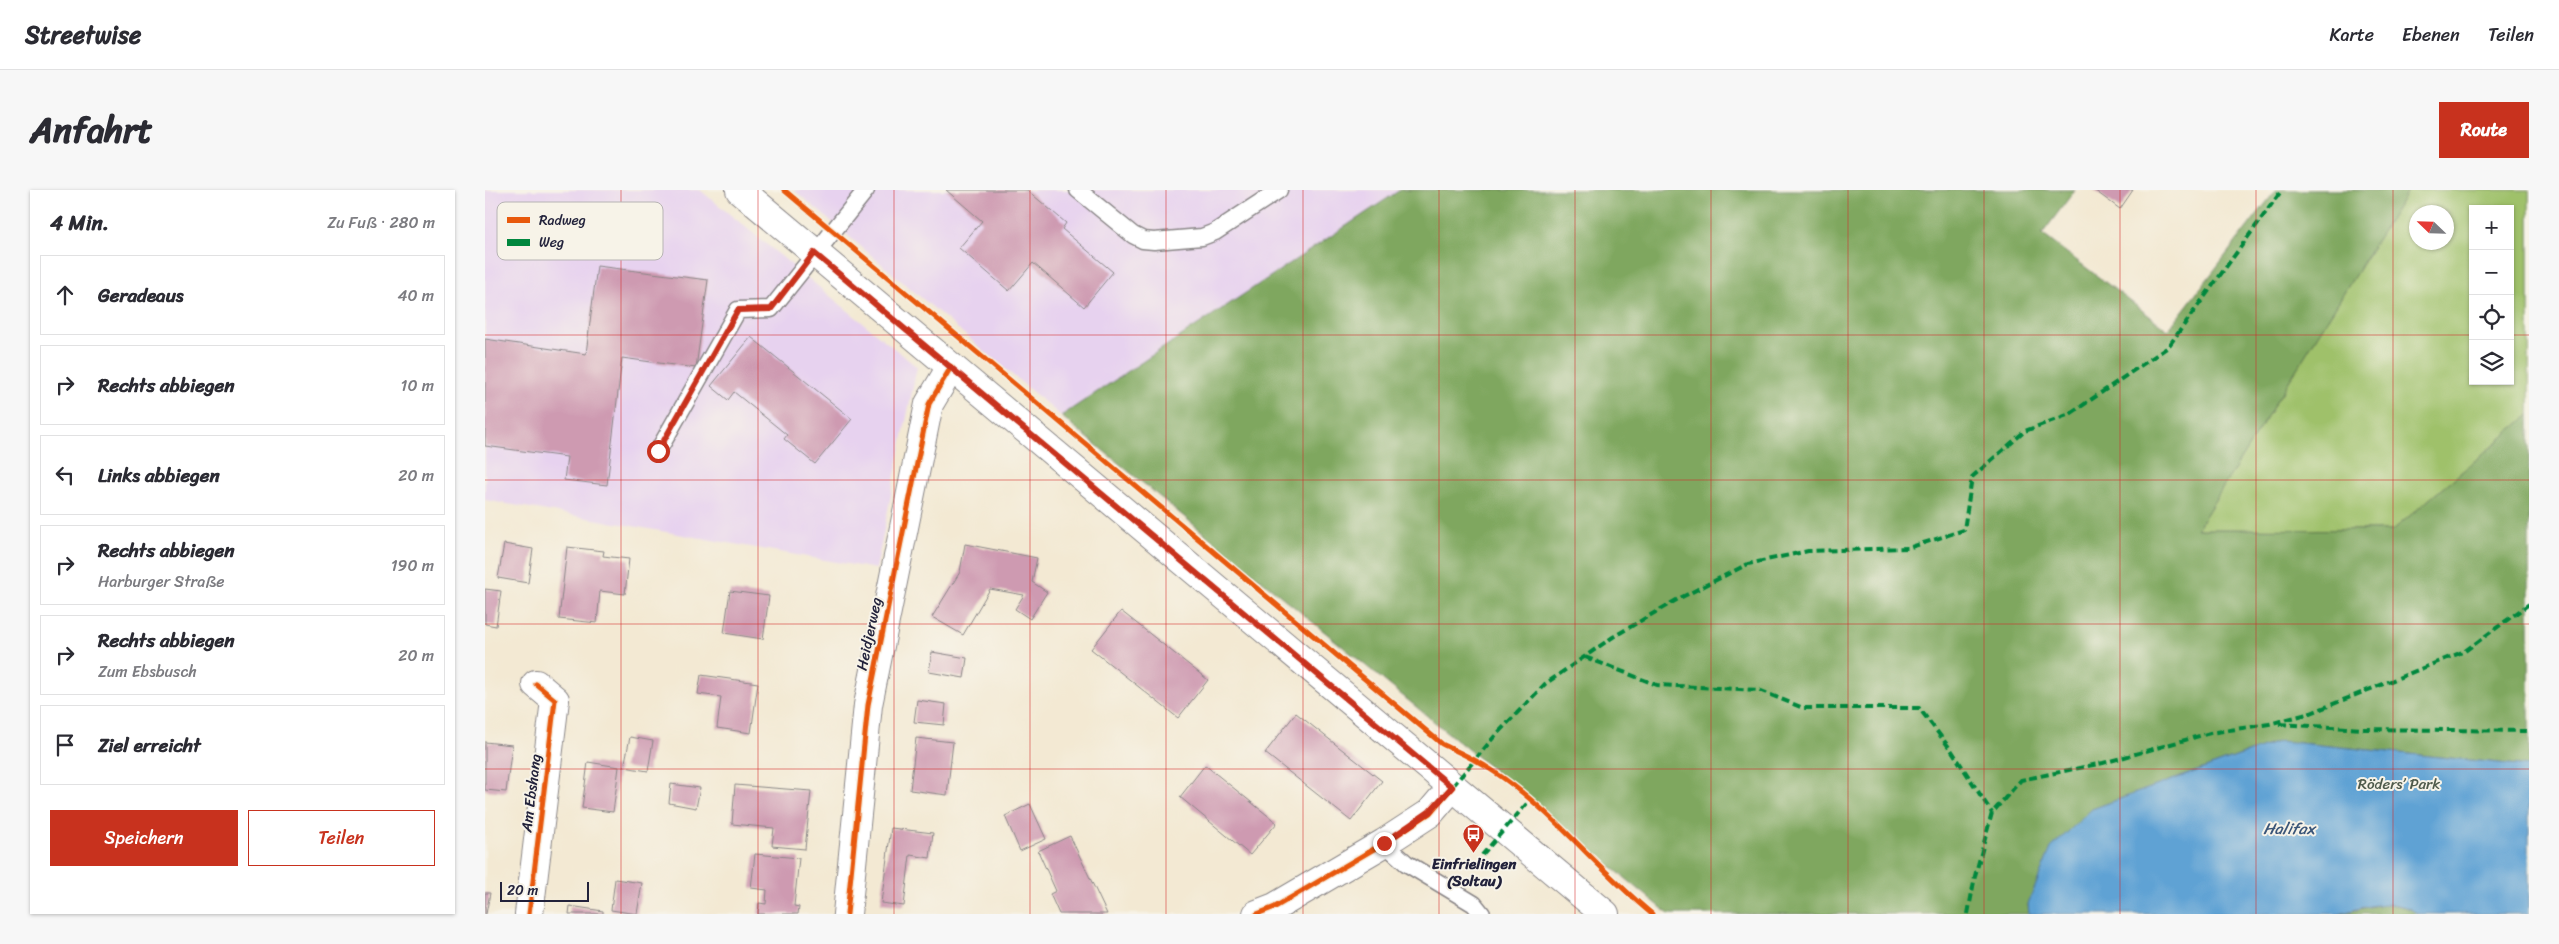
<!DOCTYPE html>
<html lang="de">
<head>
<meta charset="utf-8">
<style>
	:root { --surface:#fff; --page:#f7f7f7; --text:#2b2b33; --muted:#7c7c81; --line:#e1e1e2; --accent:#c8321e }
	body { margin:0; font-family:Sriracha,sans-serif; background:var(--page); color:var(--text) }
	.controls { position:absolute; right:15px; top:15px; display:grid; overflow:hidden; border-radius:0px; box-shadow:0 1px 4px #0004 }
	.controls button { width:45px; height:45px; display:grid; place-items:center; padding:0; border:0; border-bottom:1px solid var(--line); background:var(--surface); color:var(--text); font:25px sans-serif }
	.compass { position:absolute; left:1924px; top:15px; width:45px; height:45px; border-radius:50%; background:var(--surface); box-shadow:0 1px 4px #0004; rotate:293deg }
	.scale { position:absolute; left:15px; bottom:12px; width:89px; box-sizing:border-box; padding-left:5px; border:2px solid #22223b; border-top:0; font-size:14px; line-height:18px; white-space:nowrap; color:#22223b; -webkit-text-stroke:4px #f7f3e8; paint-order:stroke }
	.stop { position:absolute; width:15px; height:15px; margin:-11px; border:4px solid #c8321e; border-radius:50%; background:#fff }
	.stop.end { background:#c8321e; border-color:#fff; box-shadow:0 1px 5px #0008 }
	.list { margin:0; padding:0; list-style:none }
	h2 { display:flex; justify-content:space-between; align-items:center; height:65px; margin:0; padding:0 20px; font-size:21px }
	h2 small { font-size:16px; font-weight:400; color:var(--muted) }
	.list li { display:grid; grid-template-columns:32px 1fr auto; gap:15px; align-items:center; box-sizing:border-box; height:80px; margin:0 10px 10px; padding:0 10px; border:1px solid var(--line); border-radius:0px }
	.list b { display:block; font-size:19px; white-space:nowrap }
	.list p { margin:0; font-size:16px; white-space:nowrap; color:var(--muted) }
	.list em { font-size:16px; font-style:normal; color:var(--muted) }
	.actions { display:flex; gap:10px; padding:15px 20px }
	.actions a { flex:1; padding:11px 0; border:1px solid var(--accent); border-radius:0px; text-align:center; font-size:18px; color:var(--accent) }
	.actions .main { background:var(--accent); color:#fff }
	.icon { flex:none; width:28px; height:28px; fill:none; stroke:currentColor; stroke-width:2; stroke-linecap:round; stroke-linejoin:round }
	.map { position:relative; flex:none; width:2044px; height:724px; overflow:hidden; border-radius:0px }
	header { display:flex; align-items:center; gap:30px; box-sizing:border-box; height:70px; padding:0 25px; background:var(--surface); border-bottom:1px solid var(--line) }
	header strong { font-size:24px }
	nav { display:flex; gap:28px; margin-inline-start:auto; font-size:18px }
	.intro { display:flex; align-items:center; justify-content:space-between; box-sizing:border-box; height:120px; padding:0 30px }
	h1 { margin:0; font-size:35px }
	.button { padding:12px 22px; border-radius:0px; background:var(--accent); color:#fff; font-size:18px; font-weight:700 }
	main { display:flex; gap:30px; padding:0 30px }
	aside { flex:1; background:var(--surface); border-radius:0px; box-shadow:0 1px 4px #0004 }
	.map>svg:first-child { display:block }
	.built { fill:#e7d2ef }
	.green { fill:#9fc16a; stroke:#607252; fill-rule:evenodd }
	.forest { fill:#7fa75e; stroke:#50644c }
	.water { fill:#5fa2d4; stroke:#406288 }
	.building { fill:#ce9ab1 }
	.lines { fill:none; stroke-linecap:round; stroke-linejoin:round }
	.lane-casing { stroke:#8a8687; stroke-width:19 }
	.street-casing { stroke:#8a8687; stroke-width:30 }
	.secondary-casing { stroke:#8a8687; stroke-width:30 }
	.lane { stroke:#fff; stroke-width:16 }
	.street { stroke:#fff; stroke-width:28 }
	.secondary { stroke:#fff; stroke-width:28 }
	.quiet { stroke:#00873e; stroke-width:4; stroke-dasharray:8 4; stroke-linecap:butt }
	.cycleway-casing { stroke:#f7f3e8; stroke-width:8 }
	.cycleway { stroke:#e8590c; stroke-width:5 }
	.route { stroke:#c8321e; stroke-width:6 }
	.grid { fill:none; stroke:#d62828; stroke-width:1; stroke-opacity:0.55 }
	.labels { text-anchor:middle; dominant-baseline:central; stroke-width:4; stroke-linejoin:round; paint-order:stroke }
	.street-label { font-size:15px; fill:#22223b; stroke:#f7f3e8 }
	.park-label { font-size:15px; fill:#4e5a4b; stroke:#f7f3e8 }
	.poi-label { font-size:15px; font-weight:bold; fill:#22223b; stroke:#f7f3e8 }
	.water-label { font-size:16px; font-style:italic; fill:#3a5578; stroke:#f7f3e8 }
	.key { fill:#f7f3e8; stroke:#b7b4b4; stroke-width:1 }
	.key-label { font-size:14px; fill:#22223b }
</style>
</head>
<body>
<header>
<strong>Streetwise</strong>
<nav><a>Karte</a><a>Ebenen</a><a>Teilen</a></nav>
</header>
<div class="intro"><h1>Anfahrt</h1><a class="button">Route</a></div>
<main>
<aside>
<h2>4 Min.<small>Zu Fuß · 280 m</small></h2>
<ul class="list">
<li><svg class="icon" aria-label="ahead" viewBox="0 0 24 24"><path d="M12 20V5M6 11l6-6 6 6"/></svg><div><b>Geradeaus</b></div><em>40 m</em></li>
<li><svg class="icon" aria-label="right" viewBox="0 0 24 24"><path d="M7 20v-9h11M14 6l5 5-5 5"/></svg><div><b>Rechts abbiegen</b></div><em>10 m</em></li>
<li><svg class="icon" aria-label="left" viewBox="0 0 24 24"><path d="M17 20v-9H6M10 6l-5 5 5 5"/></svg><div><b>Links abbiegen</b></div><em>20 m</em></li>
<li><svg class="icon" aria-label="right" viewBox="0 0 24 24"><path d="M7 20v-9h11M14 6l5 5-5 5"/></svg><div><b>Rechts abbiegen</b><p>Harburger Straße</p></div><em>190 m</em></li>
<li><svg class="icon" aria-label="right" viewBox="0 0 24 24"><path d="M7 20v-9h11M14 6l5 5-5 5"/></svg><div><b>Rechts abbiegen</b><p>Zum Ebsbusch</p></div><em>20 m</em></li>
<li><svg class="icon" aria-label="arrive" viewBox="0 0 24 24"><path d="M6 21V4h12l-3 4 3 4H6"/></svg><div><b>Ziel erreicht</b></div></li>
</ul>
<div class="actions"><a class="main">Speichern</a><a>Teilen</a></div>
</aside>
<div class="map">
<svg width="2044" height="724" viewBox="0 0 2044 724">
	<rect width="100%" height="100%" fill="#f7f3e8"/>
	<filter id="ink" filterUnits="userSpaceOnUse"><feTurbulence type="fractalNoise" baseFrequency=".02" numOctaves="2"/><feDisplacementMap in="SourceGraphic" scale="10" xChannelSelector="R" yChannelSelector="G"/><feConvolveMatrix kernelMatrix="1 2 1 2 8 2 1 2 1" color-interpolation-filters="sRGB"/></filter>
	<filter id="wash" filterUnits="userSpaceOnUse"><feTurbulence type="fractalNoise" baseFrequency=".0096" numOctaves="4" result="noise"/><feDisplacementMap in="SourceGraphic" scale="20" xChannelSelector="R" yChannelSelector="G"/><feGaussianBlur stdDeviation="1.12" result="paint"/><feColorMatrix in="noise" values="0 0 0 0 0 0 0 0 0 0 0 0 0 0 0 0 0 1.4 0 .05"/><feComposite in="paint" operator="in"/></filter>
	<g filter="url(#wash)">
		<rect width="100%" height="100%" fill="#f3e9d3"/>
		<g class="built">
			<polygon points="0,0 215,0 432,177 391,379 0,310"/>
			<polygon points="309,0 915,0 576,226"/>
		</g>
		<path class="green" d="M1923,0H2044V225L1908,340L1712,339ZM1988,19H2025V191H1988ZM1932,22H1962V52H1932Z"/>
		<g class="forest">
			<polygon points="915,0 1590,0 1557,44 1683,140 1791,0 1923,0 1712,339 1908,340 2044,225 2044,576 1795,551 1607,619 1543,714 1544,724 1184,724 576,226"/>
			<polygon points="1901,713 1925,718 1933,724 1854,724"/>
		</g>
		<path class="water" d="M1795,551L2044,576V724H1933C1910,706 1879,717 1854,724H1544L1543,714L1566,658L1607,619Z"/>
		<g id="blocks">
			<g class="building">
				<polygon points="461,0 542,0 581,33 577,39 628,82 599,117 548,73 524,101 474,58 497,31"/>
				<polygon points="1609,0 1648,0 1635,19"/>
				<polygon points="112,76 223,90 211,178 137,168 122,295 79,290 82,267 0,256 0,149 101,164"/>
				<polygon points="266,147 367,229 330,274 299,249 302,245 249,202 243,210 226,196"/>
				<polygon points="19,354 48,359 43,393 13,388"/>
				<polygon points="480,354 552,368 547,392 562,402 545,429 530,419 539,405 505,399 478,445 447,427 475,382"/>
				<polygon points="82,357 119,361 118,366 144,369 140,404 115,401 112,433 74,429"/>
				<polygon points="0,399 16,401 11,436 0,434"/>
				<polygon points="245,401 284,406 278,449 239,443"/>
				<polygon points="636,421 723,490 693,528 606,459"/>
				<polygon points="447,462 482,468 479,488 444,482"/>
				<polygon points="216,485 273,493 266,543 232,538 236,507 213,504"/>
				<polygon points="432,510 461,514 459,535 429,532"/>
				<polygon points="811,523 897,591 866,631 780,563"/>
				<polygon points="145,547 168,551 163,581 139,577"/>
				<polygon points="431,548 468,552 462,605 425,600"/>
				<polygon points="0,552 27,555 21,602 0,600"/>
				<polygon points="103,572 134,577 128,622 97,618"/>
				<polygon points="720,575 792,633 765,665 695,607"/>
				<polygon points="186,594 215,598 211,618 184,613"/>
				<polygon points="250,595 326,601 320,659 287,656 289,638 247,634"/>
				<polygon points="545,614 561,649 535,661 520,626"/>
				<polygon points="406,638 448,643 445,668 425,665 419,716 396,713"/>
				<polygon points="585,646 622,724 574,724 565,704 571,701 553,661"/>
				<polygon points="270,664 314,668 309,716 314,717 313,724 273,724 274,713 281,714 282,700 266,698"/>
				<polygon points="130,689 157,693 152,724 126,720"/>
				<polygon points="0,703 5,703 1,724 0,724"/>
				<polygon points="85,716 118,721 118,724 84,724"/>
			</g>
		</g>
	</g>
	<g filter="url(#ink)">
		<use href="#blocks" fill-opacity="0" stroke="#8a8687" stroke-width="1"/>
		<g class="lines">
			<defs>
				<g id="lane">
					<polyline points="593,0 648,45 658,50 669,51 717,47 730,42 794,0"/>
					<polyline points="173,261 253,120 286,119 381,0"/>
					<polyline points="899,653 921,673 989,714 997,724"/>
				</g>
				<g id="street">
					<polyline points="44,724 70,510 51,494"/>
					<polyline points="362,724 383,515 444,214 466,177"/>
					<polyline points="772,724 790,717 899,653 945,623 967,597"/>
				</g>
				<polyline id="secondary" points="255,0 1120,724"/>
			</defs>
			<use href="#lane" class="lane-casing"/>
			<use href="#street" class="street-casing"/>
			<use href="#secondary" class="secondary-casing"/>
			<use href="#lane" class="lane"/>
			<use href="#street" class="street"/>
			<use href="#secondary" class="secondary"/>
			<g class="quiet">
				<polyline points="1100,467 1172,495 1274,500 1318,518 1434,518 1467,561 1507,623"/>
				<polyline points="1794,534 1878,539 2044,541"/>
				<polyline points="967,597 1009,547 1060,494 1128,447 1193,409 1263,374 1323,361 1423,358 1479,340 1487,287 1540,241 1585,224 1683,157 1797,0"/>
				<polyline points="997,665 1045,610"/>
				<polyline points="1483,724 1490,686 1507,623 1536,590 1618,573 1725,543 1784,534 1826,523 1980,461 2044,414"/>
			</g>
			<defs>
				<g id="cycleway">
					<path d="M299,0L957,554C975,563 994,571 1011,583C1068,621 1113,680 1167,724"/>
					<polyline points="44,724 70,510 51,494"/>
					<polyline points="362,724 383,515 444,214 466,177"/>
					<polyline points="772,724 790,717 899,653 945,623 967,597"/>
				</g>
			</defs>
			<use href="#cycleway" class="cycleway-casing"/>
			<use href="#cycleway" class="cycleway"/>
		</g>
	</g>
	<g class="lines" filter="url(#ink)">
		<polyline class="route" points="173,261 253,120 286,119 329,63 967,597 944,622 899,653"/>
	</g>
	<path class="grid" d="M136,0V724M273,0V724M409,0V724M545,0V724M681,0V724M818,0V724M954,0V724M1090,0V724M1226,0V724M1363,0V724M1499,0V724M1635,0V724M1771,0V724M1908,0V724M0,145H1988M2025,145H2044M0,290H2044M0,434H2044M0,579H2044"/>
	<defs>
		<symbol id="bus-pin" viewBox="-11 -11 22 30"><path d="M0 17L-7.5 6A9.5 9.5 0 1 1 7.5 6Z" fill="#c8321e" stroke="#f7f3e8"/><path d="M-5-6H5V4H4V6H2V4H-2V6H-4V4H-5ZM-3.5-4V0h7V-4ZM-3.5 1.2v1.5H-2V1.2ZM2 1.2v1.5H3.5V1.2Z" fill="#fff"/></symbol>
	</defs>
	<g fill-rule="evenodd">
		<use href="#bus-pin" x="976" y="632" width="25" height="34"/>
	</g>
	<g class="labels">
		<g class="street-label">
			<text transform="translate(384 444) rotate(-78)">Heidjerweg</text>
			<text transform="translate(46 603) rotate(-83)">Am Ebshang</text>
		</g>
		<g class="park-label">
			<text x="1914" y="594">Röders’ Park</text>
		</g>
		<g class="poi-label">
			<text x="989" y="674">Einfrielingen<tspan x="989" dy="17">(Soltau)</tspan></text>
		</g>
		<g class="water-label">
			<text x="1804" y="638">Halifax</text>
		</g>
	</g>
	<rect x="12" y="12" width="166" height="58" rx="8" class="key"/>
	<rect x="22" y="27" width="23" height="6" fill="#e8590c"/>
	<rect x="22" y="49" width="23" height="7" fill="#00873e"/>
	<g class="key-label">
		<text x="54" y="35">Radweg</text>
		<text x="54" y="57">Weg</text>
	</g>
</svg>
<div class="controls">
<button>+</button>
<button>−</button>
<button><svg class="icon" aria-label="locate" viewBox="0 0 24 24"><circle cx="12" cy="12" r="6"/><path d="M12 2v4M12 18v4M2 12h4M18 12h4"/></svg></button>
<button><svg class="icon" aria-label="layers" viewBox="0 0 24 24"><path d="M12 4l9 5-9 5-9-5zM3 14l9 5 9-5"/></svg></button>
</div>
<svg class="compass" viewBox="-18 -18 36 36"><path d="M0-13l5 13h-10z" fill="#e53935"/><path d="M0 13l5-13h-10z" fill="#7c7c81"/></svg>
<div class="scale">20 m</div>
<div class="stop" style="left:173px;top:261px"></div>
<div class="stop end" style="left:899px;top:653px"></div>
</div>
</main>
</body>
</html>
